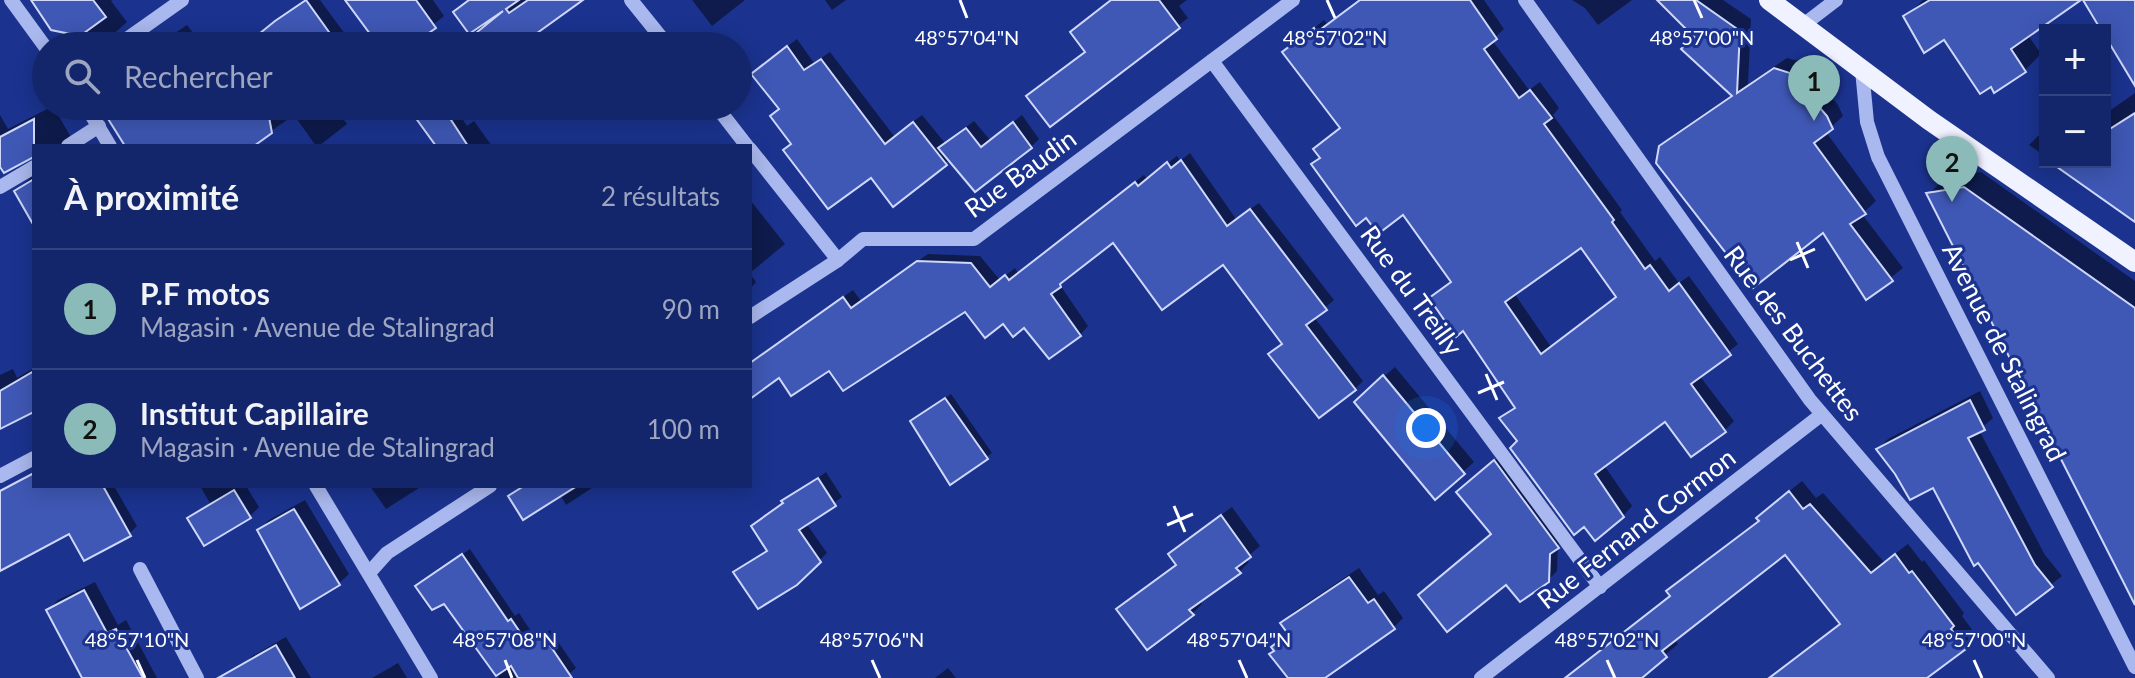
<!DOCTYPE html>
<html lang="fr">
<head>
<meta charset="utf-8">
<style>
	:root { --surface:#14266b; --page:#1d2e71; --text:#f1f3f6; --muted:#9da5c1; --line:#33437e; --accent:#8bbbb9 }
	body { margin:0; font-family:Lato,sans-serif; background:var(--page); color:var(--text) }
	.controls { position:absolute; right:24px; top:24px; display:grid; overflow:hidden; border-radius:0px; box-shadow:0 4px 20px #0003 }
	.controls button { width:72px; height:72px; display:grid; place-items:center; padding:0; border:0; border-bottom:2px solid var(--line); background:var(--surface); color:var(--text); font:40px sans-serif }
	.you { position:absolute; left:1426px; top:428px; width:28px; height:28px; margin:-20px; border:6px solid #fff; border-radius:50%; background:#1a73e8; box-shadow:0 0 0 12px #1a73e833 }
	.badge { display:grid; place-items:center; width:52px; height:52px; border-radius:50%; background:var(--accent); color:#111; font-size:26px; font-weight:700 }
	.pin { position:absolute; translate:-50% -66px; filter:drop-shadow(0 2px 4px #0008) }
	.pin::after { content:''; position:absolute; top:42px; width:28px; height:24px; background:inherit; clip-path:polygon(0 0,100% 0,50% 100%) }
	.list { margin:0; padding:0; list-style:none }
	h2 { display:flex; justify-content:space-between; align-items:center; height:104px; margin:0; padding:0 32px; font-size:34px }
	h2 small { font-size:26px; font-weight:400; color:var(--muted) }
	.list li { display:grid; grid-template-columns:52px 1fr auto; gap:24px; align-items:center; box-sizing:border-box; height:120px; padding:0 32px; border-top:2px solid var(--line) }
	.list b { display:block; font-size:30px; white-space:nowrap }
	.list p { margin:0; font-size:26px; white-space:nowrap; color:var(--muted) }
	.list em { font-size:26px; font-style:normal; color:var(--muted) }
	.icon { flex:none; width:44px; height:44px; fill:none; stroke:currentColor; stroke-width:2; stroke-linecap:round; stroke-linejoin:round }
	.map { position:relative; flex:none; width:2135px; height:678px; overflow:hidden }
	.search { position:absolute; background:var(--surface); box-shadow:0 4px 20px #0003; left:32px; top:32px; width:720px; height:88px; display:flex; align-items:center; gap:20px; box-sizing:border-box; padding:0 28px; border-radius:44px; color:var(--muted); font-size:30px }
	.panel { position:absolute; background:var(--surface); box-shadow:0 4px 20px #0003; left:32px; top:144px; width:720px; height:344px; border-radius:0px }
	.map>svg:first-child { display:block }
	.shadow { fill:#0007; fill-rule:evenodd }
	.building { fill:#3f58b5; stroke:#cfd8fa; stroke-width:2; fill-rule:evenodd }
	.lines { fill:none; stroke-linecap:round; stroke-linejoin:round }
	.minor { stroke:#a9b8ee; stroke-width:14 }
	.major { stroke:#f0f2ff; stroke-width:20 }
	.ticks { fill:none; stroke:#fff; stroke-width:3 }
	.labels { text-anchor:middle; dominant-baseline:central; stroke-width:6; stroke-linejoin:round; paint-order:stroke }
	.street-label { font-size:26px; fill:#fff; stroke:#1b338f }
	.ticks-label { font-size:20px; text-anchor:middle; fill:#fff; stroke:#1b338f; stroke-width:6; stroke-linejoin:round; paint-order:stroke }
</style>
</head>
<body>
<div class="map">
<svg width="2135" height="678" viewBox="0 0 2135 678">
	<rect width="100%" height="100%" fill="#1b338f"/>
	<g class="shadow">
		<polygon points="33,0 113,0 111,1 127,22 107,40 53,29"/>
		<polygon points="304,0 320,0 345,34 336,42 331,46 248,46"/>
		<polygon points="366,0 433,0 444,16 407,46 381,46"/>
		<polygon points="469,0 570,0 537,30 544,39 537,46 493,46 478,26 455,12"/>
		<polygon points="692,0 745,0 712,26"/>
		<polygon points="825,0 846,0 832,10"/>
		<polygon points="1113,0 1187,0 1179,6 1188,18 1050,124 1028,96 1086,51"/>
		<path d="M1360,0H1484L1504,29L1492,40L1529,90L1540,82L1559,108L1553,115L1622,210L1620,212L1655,261L1660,257L1679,283L1689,276L1738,344L1699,375L1734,421L1725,430L1691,454L1666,420L1604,465L1632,506L1623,516L1519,441L1502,418L1516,406L1464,328L1431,298L1452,280L1403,212L1321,157L1342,126L1285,52L1324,20L1327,24ZM1582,245L1618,296L1551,347L1514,293Z"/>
		<polygon points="1572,0 1632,0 1598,25 1585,8"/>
		<polygon points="1692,0 1723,0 1751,19 1748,84 1787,58 1802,62 1838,105 1843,116 1826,132 1876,201 1862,214 1903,268 1866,297 1824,230 1660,147 1673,135 1733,94 1696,36"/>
		<polygon points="2078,0 2028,35 2041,54 2025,70 1995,90 1945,38 1906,17 1923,0"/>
		<polygon points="187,25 203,46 156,46"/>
		<polygon points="797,39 814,63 830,52 894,136 922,115 945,143 974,121 990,140 1022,115 1039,139 1031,147 950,159 894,204 871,175 793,144 762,66"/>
		<polygon points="2135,93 2135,220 2054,162 2105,162 2105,114"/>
		<polygon points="53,106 76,146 34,146 34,156 0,163 0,115 8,129"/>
		<polygon points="102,106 333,106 347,124 319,146 316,146 294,115 257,141 261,146 128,146"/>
		<polygon points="430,106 454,106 467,126 474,121 492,146 438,146 417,117"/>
		<polygon points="2045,129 2045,156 2029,145"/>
		<polygon points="1190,153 1236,219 1259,203 1334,300 1314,317 1363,381 1355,389 1271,354 1284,342 1224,262 1114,241 1060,285 1088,326 1080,335 1004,321 966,309 830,368 780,375 750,396 750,362 853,290 861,301 928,254 980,256 1000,280 1015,268 1018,273 1144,175 1147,179 1177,156 1180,161"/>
		<polygon points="1981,172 2135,281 2135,604 1929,194 1945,178"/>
		<polygon points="34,175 34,221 16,191"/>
		<polygon points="750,200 785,244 750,273"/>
		<polygon points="750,274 756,282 750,289"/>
		<polygon points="1395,367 1474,462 1435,497 1366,392"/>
		<polygon points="34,368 34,410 0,426 0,375 13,369 17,378"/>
		<polygon points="1980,391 1993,418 1979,430 2045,555 2062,576 2016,612 1934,486 1878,449 1888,439"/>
		<polygon points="951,394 992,453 950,482 912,421"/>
		<polygon points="1504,453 1566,537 1558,545 1557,571 1548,580 1506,582 1493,534 1468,484"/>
		<polygon points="826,472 842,497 806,523 827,553 796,583 735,572 768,550 753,526"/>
		<polygon points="1802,481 1816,498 1823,493 1884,562 1908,544 1922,562 1924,560 1964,613 1962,616 1976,635 1964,647 1873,678 1768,678 1841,622 1786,552 1674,639 1678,644 1638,678 1565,678 1671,595 1669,591 1681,579 1760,520 1771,506"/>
		<polygon points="34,483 34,486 114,486 137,526 129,534 70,531 0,572 0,520"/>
		<polygon points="200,486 246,486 259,507 249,517 190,518 210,503"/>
		<polygon points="370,486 422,486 386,509"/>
		<polygon points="521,486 595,486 566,505 560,494 511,496"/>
		<polygon points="305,500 349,574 338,584 259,530 269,520"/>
		<polygon points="1232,507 1260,546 1246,558 1249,562 1239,572 1200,600 1202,604 1192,614 1129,600 1178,563 1171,554 1181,544"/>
		<polygon points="470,549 515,616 519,613 536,639 550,630 576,668 569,674 564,678 499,678 445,601 418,586"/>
		<polygon points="1359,568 1378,595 1384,591 1403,618 1393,628 1321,678 1296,678 1273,648 1290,633 1283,623 1292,613"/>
		<polygon points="95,582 118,625 126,620 157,678 84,678 48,610 58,600"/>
		<polygon points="286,637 311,678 249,678 242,666 252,656"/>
		<polygon points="398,663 407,678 372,678"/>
		<polygon points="948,668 956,678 935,678"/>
	</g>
	<g class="building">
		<polygon points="31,0 93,0 106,17 80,36 51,30"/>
		<polygon points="306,0 339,46 244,46 275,21"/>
		<polygon points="345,0 416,0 436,28 410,46 379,46"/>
		<polygon points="469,0 519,0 506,9 509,13 528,0 583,0 519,46 460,46 503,11 469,34 453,12"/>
		<polygon points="1111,0 1159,0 1180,28 1050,127 1026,96 1085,52 1070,32"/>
		<path d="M1360,0H1470L1497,39L1484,49L1519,98L1530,90L1552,118L1544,124L1614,220L1612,222L1645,269L1650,265L1669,291L1679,283L1731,355L1691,384L1726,432L1691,457L1665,422L1595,474L1624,517L1595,541L1584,527L1574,535L1510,448L1517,441L1499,418L1515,408L1463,331L1456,337L1429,298L1451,282L1403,215L1378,234L1366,218L1356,226L1311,164L1320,158L1313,149L1340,128L1282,52L1314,28L1317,32ZM1581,248L1616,297L1541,354L1505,302Z"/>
		<polygon points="1657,0 1696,0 1740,31 1737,93 1774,68 1790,73 1827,116 1833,129 1814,143 1866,214 1850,224 1893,281 1866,300 1823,233 1753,288 1656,163 1659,146 1732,96 1681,49 1694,37"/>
		<polygon points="1930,0 2081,0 2011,49 2026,72 1994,93 1991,87 1980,94 1944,40 1924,53 1903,16"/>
		<polygon points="2083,0 2135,0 2135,86 2105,36 2105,30 2101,30"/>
		<polygon points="787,46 804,70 821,59 885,144 913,122 947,165 893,207 871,178 828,209 783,150 791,144 770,116 779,109 751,74"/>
		<polygon points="100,106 267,106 272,133 254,146 125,146"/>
		<polygon points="431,106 442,106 468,146 436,146 415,117"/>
		<polygon points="2135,113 2135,222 2050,162 2105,162 2105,132"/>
		<polygon points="34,119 34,157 4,173 0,167 0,137"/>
		<polygon points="1013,122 1032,148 975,192 938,148 966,128 981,147"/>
		<polygon points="1181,160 1227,226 1250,209 1327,310 1306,325 1356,390 1319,418 1268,354 1282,344 1223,265 1162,310 1113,243 1060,284 1061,287 1051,294 1081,336 1049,359 1024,328 1013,337 1003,324 985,338 965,312 843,391 829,371 791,396 779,378 750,399 750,363 843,297 851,308 917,261 971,263 990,287 1005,275 1009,280 1135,182 1138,186 1167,162 1171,168"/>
		<polygon points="34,179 34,226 14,191"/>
		<polygon points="1964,187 2135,308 2135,605 1926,193"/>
		<polygon points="34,371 34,412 0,429 0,391"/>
		<polygon points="1383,375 1465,474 1435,500 1354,402"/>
		<polygon points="945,398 988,459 950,485 910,421"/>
		<polygon points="1970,400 1985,430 1968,438 2035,565 2053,587 2016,615 1978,563 1974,566 1933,488 1910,500 1895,474 1876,449"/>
		<polygon points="1494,460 1559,548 1550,554 1549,582 1520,602 1506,585 1447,632 1418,595 1491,534 1456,492"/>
		<polygon points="34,473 34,486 103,486 131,536 84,561 69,534 0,571 0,491"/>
		<polygon points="818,478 836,506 799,530 821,562 797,585 758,609 733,572 767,551 751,526 783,503 781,501"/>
		<polygon points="524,486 577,486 523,520 508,496"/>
		<polygon points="234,490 251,518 204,546 187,518"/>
		<polygon points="1789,491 1803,509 1810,504 1871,573 1895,554 1909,573 1912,571 1954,626 1951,629 1966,649 1927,678 1769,678 1840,624 1785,555 1662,651 1667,657 1642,678 1565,678 1670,596 1666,591 1759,521 1756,518"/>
		<polygon points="294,509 340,585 300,609 257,530"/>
		<polygon points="1221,515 1251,557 1236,568 1241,573 1189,610 1194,615 1147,650 1116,609 1176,565 1168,554"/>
		<polygon points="462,554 508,621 511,619 528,644 543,635 572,678 518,678 511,666 496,676 444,604 432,610 415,586"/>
		<polygon points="1349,577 1368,603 1374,599 1395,629 1325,678 1288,678 1269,654 1274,651 1271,647 1288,634 1280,623"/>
		<polygon points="84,590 107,633 116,629 143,678 82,678 46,610"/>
		<polygon points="276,645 295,678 218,678"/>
	</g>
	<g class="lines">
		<g class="minor">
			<polyline points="11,0 46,48"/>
			<polyline points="631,0 668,46"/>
			<polyline points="1525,0 1810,400 2048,678"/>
			<polyline points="1802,26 1836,0"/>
			<polyline points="117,46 182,0"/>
			<polyline points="1212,61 1600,587"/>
			<polyline points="1862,70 1867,122 1878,157 2135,667"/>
			<polyline points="86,106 110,146"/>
			<polyline points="716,106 747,146"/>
			<polyline points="68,146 99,126"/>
			<polyline points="750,149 838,260"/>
			<polyline points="0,187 34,167"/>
			<polyline points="750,317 838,260 863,239 974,239 1293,0"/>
			<polyline points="0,476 34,458"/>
			<polyline points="316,486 431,678"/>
			<polyline points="140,569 197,678"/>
			<polyline points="369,573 387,553 490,486"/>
			<polyline points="1481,678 1821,415"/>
		</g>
		<polyline class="major" points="1769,0 1929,120 2135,262"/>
	</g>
	<path class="ticks" d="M960,0L967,18M1327,0L1335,18M1694,0L1702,18M1797,242L1808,268M1790,260L1815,249M1486,374L1497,400M1478,393L1504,382M1174,506L1185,532M1167,525L1193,514M137,660L145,678M505,660L512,678M872,660L880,678M1239,660L1247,678M1607,660L1615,678M1974,660L1982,678"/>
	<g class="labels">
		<g class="street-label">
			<text transform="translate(1020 173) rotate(-36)">Rue Baudin</text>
			<text transform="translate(1412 290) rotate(54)">Rue du Treilly</text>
			<text transform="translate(1794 333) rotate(53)">Rue des Buchettes</text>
			<text transform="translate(2005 352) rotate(63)">Avenue de Stalingrad</text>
			<text transform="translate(1636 528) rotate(-38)">Rue Fernand Cormon</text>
		</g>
	</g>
	<g class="ticks-label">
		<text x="967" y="45">48°57'04"N</text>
		<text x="1335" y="45">48°57'02"N</text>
		<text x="1702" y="45">48°57'00"N</text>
		<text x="137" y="647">48°57'10"N</text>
		<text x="505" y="647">48°57'08"N</text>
		<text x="872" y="647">48°57'06"N</text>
		<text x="1239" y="647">48°57'04"N</text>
		<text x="1607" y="647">48°57'02"N</text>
		<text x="1974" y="647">48°57'00"N</text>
	</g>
</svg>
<div class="controls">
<button>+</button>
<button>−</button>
</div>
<div class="you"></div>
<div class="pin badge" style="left:1814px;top:121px">1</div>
<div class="pin badge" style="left:1952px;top:202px">2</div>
<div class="search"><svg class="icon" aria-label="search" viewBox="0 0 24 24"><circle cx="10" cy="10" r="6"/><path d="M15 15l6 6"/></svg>Rechercher</div>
<section class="panel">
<h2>À proximité<small>2 résultats</small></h2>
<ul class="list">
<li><span class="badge">1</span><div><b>P.F motos</b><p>Magasin · Avenue de Stalingrad</p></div><em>90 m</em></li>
<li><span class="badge">2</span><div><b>Institut Capillaire</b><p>Magasin · Avenue de Stalingrad</p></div><em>100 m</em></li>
</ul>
</section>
</div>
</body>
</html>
